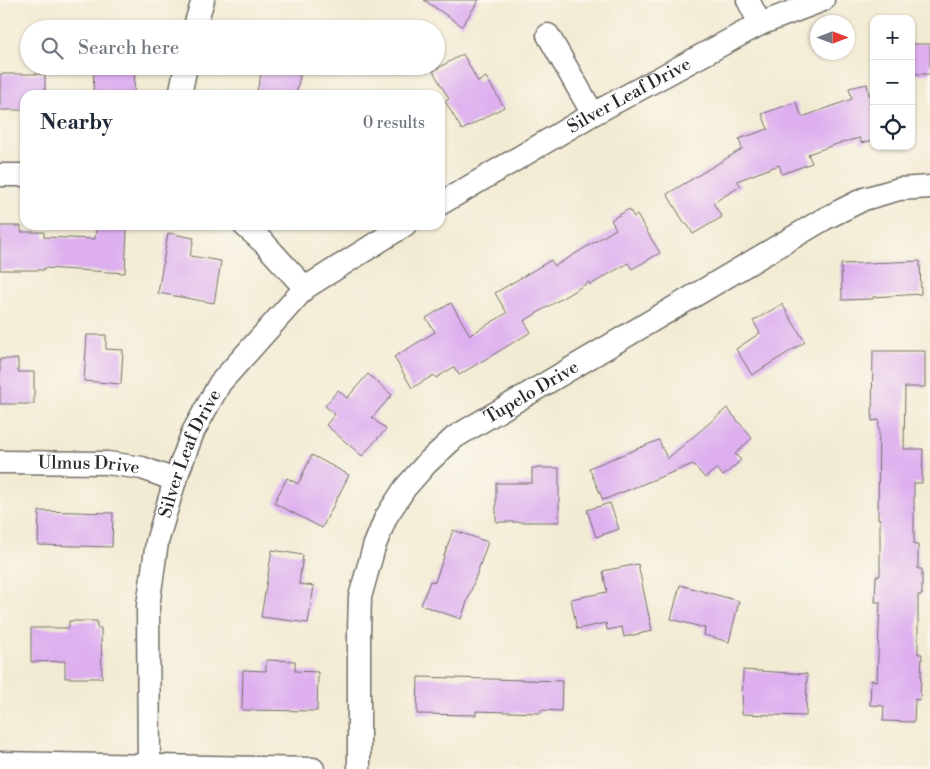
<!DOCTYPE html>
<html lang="en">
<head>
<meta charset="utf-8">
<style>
	:root { --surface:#fff; --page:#f2f2f3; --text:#1f2937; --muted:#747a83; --line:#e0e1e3 }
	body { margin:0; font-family:"Libre Bodoni",serif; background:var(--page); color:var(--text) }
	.controls { position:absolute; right:15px; top:15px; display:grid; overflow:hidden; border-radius:10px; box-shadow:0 1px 4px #0004 }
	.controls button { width:45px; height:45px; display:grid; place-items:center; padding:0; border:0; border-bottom:1px solid var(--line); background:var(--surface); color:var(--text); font:25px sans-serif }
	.compass { position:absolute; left:810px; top:15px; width:45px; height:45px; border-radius:50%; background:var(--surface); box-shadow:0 1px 4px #0004; rotate:90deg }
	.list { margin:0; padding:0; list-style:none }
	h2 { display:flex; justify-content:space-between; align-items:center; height:65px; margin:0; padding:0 20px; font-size:21px }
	h2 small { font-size:16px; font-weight:400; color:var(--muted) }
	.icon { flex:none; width:28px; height:28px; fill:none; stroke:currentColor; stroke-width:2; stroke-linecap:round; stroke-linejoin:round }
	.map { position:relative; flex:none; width:930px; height:769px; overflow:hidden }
	.search { position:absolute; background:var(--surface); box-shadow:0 1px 4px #0004; left:20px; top:20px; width:425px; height:55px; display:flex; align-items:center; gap:12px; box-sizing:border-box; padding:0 18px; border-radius:28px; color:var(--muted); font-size:19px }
	.panel { position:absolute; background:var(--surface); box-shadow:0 1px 4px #0004; left:20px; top:90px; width:425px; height:140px; border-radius:15px }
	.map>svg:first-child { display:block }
	.building { fill:#ddafef }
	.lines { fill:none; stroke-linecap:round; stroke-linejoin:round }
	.minor-casing { stroke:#716e66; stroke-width:25 }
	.minor { stroke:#fff; stroke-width:22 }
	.labels { text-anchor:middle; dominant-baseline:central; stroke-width:5; stroke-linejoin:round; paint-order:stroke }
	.street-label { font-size:18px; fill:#2b2b2b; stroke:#fbf7ec }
</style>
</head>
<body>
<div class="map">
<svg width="930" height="769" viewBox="0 0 930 769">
	<rect width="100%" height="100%" fill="#fbf7ec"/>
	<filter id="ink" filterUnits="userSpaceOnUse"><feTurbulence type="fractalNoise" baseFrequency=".02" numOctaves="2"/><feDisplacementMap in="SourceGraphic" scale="10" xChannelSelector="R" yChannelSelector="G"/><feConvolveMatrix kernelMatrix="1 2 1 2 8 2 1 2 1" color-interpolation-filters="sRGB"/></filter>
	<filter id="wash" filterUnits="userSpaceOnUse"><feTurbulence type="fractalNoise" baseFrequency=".0096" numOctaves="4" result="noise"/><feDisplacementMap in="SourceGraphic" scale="20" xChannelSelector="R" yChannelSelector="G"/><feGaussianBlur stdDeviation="1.12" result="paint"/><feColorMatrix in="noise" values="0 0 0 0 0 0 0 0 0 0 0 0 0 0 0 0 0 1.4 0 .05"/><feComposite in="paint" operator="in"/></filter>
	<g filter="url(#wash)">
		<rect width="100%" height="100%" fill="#f2ebd4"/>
		<g id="blocks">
			<g class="building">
				<polygon points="424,0 479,0 462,26"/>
				<rect x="911" y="44" width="19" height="30"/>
				<polygon points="463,54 478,82 486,77 504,107 462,130 445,101 449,99 433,71"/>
				<polygon points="94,66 135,66 134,95 93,95"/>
				<polygon points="263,66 302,66 296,95 256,95"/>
				<polygon points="0,74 45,74 45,95 25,95 25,110 0,110"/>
				<polygon points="867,84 869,95 874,94 874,140 861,143 860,138 843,142 808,154 812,163 782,174 779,165 737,181 741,186 713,203 722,217 693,234 687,224 685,224 667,194 742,149 739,139 768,129 762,114 796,102 802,117 852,99 849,88"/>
				<polygon points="629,209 634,217 637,215 660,253 632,269 628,263 590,285 589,282 524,321 531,332 459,375 454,367 436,378 434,375 412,388 394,357 435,332 426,318 451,303 470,335 507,313 495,293 551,260 555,266 616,229 611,220"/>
				<polygon points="0,226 21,226 21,232 44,232 44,237 95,239 96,228 127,229 125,273 44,268 44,270 0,270"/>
				<polygon points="168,233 194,238 190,256 221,261 214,303 158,293"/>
				<polygon points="920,261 921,294 873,297 873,299 842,300 841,264"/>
				<polygon points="782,304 805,342 752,375 736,349 760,333 753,321"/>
				<polygon points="87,335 106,335 106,349 123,350 121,384 84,381"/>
				<polygon points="873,351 925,351 925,387 905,387 904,449 923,449 922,483 914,483 914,545 918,545 918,569 922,569 922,595 918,595 918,654 922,654 920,700 915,699 914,722 883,721 884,706 870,705 871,680 877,681 880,602 875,602 876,576 880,576 880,519 878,519 879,420 872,421"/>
				<polygon points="0,359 18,359 18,372 34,372 34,404 0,404"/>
				<polygon points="368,374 392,395 372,418 386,429 362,456 326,425 335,414 325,406 338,390 347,398"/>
				<polygon points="727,408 752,438 735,454 741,460 723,476 717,468 705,478 693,464 603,500 589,468 659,440 667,459"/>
				<polygon points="312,455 349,475 322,528 274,503 287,478 298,484"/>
				<polygon points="532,468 559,468 559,522 496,522 496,483 532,483"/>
				<polygon points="610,503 619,529 596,537 587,510"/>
				<polygon points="39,511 113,513 112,547 38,545"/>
				<polygon points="453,530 488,542 461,619 421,605 430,581 435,582"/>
				<polygon points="272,550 303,555 299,584 314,586 308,623 261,617"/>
				<polygon points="638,564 652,631 624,637 622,627 607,630 606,623 577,629 571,599 607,592 603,571"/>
				<polygon points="680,585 739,601 729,642 704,635 705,628 671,619"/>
				<polygon points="69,621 97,621 97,628 101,628 102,678 65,678 65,661 31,662 31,628 69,628"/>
				<polygon points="266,660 295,661 295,671 318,672 317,711 242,710 243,670 266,671"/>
				<polygon points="743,670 807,674 806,716 742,714"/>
				<polygon points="418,677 562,681 561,711 541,710 541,713 476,711 476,715 417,714"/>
			</g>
		</g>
	</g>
	<g filter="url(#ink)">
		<use href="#blocks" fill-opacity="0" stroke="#716e66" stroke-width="1"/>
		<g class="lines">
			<defs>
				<g id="minor">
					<polyline points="748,0 760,24"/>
					<polyline points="194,29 203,0"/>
					<polyline points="548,35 593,114"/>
					<polyline points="180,95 186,66"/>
					<polyline points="0,175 25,175"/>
					<path id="s1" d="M440,204L593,114L760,24L823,0"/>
					<polyline points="244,225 265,244 305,288"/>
					<path id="s2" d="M0,462L107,463L142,468L175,480"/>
					<polyline points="0,763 313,769"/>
					<path id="s3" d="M149,769L148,606L157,542L175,480L193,432L220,383L305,288L405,225"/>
					<path id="s4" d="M359,769V632L360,597L374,547L386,517L405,488L427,463L455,437L824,219L864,199L899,189L930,187"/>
				</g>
			</defs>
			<use href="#minor" class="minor-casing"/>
			<use href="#minor" class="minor"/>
		</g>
	</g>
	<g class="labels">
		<g class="street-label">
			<text stroke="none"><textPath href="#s1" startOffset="218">Silver Leaf Drive</textPath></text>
			<text stroke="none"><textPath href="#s4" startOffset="451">Tupelo Drive</textPath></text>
			<text stroke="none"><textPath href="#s3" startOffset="322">Silver Leaf Drive</textPath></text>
			<text stroke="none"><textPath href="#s2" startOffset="89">Ulmus Drive</textPath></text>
		</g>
	</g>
</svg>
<div class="controls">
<button>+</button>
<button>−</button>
<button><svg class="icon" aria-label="locate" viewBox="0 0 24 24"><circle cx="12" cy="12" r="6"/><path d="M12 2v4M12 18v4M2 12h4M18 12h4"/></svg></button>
</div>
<svg class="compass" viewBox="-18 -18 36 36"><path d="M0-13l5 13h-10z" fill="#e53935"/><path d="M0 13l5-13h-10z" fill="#747a83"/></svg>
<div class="search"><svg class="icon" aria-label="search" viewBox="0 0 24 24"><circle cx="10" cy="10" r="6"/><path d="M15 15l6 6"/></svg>Search here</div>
<section class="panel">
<h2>Nearby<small>0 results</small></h2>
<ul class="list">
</ul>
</section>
</div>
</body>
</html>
